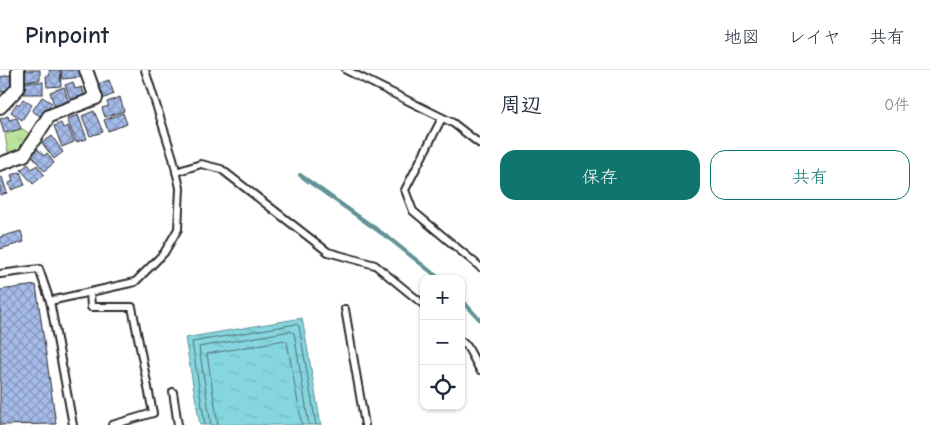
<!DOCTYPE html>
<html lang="ja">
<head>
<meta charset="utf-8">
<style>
	:root { --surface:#fff; --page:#f6f6f7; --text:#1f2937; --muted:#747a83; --line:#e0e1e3; --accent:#0f766e }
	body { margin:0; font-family:"Comic Neue","Klee One",sans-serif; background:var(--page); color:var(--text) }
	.controls { position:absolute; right:15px; bottom:15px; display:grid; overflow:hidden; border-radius:10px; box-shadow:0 1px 4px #0004 }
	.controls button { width:45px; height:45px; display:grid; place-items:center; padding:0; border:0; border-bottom:1px solid var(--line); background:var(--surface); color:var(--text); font:25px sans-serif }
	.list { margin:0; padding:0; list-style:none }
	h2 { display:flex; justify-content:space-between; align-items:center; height:65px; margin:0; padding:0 20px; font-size:21px }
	h2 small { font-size:16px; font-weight:400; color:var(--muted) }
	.actions { display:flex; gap:10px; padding:15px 20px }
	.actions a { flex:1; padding:11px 0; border:1px solid var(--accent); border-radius:15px; text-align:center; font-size:18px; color:var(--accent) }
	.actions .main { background:var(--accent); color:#fff }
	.icon { flex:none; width:28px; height:28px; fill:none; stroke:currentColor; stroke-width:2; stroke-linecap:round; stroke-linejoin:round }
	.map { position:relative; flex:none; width:480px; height:355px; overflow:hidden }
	header { display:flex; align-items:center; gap:30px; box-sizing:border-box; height:70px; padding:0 25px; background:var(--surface); border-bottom:1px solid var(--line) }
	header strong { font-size:24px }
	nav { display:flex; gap:28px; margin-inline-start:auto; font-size:18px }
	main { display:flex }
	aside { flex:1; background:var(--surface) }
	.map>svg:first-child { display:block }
	.park { fill:url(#park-tufts); stroke:#748764 }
	.water { fill:url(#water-ripples); stroke:#619296 }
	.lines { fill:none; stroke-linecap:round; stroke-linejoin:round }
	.shore { stroke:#4f6f73; stroke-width:1 }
	.stream { stroke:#619296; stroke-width:4 }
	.building { fill:url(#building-cross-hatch); stroke:#2b2b2b }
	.service-casing { stroke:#2b2b2b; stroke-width:10 }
	.minor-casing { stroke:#2b2b2b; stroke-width:16 }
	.service { stroke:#fff; stroke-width:6 }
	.minor { stroke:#fff; stroke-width:12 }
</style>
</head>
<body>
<header>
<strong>Pinpoint</strong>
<nav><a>地図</a><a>レイヤ</a><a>共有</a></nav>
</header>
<main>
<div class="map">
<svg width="480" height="355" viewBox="0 0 480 355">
	<defs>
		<pattern id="park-tufts" width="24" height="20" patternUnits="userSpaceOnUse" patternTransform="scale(1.25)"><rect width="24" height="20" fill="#bce39e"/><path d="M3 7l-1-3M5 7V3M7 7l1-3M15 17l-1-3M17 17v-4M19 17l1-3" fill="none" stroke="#a2c388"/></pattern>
		<pattern id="water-ripples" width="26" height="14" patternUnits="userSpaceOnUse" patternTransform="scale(1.25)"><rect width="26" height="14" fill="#85d6de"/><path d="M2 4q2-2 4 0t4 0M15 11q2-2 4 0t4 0" fill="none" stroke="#73b8bf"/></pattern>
		<pattern id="building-cross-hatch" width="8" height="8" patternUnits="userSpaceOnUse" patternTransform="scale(1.25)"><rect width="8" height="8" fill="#a5bbe9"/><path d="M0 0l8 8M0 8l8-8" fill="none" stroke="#8798bd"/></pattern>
	</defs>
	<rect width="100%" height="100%" fill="#fff"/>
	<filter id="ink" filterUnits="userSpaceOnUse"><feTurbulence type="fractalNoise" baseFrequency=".02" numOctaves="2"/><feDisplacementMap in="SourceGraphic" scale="10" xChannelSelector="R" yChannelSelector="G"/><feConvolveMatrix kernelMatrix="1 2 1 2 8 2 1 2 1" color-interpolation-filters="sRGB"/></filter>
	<g filter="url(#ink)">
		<polygon class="park" points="21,58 30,64 18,85 9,87 5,65"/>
		<polygon class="water" points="302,248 321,355 200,355 185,268"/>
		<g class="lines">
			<g class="shore">
				<polyline points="205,355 192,272 296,254 299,256 316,355"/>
				<polyline points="211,355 199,277 291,261 294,263 309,355"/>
				<polyline points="218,355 207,284 285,270 287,272 302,355"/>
			</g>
			<g class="stream">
				<polyline points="300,105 390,169 440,209"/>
				<polyline points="461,229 480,250"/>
			</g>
		</g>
		<g class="building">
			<polygon points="26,0 40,0 40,10 23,11 22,2 26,1"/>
			<polygon points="49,0 60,0 61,16 47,17 46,6 50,6"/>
			<polygon points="61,0 81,0 82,7 62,9"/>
			<polygon points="10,5 13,19 0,22 0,7"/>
			<polygon points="109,10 114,24 100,30 95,15"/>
			<rect x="23" y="12" width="20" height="12"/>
			<polygon points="73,12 75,19 82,17 86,30 72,34 65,15"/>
			<polygon points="64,17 69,33 55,38 50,22"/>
			<polygon points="42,27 52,33 42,47 32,41"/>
			<polygon points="120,27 124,41 105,47 102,38 109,36 107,32"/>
			<polygon points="23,29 32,35 22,50 11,42 17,33 19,35"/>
			<polygon points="94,41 103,62 90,66 82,46"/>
			<polygon points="123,43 127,54 108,61 104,50"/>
			<polygon points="78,45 87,69 76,72 67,49"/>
			<polygon points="8,46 9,50 17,48 21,59 4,63 0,49"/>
			<polygon points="61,53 63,58 68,56 74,72 62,77 54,56"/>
			<polygon points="52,66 63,82 54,89 42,73"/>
			<polygon points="38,79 44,86 47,83 54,93 44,101 31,84"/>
			<polygon points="28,94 32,99 37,95 44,105 33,114 21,100"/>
			<polygon points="20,102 25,115 11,120 9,113 13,111 11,105"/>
			<polygon points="2,107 7,123 0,125 0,108"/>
			<polygon points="21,161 24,172 0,179 0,167"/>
			<polygon points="36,215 56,354 0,355 0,220"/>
		</g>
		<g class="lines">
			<defs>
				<g id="service">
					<polyline points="346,0 453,53 480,74"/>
					<polyline points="442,48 405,120 413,141 480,197"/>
					<polyline points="176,102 201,94 221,99 328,182 375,195 424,235"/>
					<polyline points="0,204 39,199 50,231 135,212 164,183 178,159 180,118 173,88 145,0"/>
					<polyline points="90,222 91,237 132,237 153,343 112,355"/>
					<polyline points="50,231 73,355"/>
					<polyline points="345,239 365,355"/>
					<polyline points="461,271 467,276 480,300"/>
					<polyline points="173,322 178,355"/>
				</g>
				<g id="minor">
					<polyline points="0,37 18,18 18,0"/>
					<polyline points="0,94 24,85 49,46 96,28 86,0"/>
				</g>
			</defs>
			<use href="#service" class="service-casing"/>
			<use href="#minor" class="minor-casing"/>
			<use href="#service" class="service"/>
			<use href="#minor" class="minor"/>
		</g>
	</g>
</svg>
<div class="controls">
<button>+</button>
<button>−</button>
<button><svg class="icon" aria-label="locate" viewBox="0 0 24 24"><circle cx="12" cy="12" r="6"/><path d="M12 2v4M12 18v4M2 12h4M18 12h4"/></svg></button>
</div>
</div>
<aside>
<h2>周辺<small>0件</small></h2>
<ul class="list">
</ul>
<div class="actions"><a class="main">保存</a><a>共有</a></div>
</aside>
</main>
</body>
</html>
